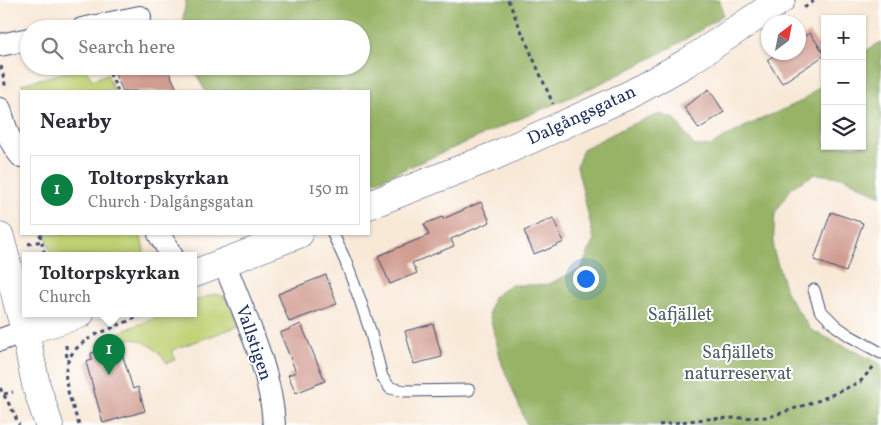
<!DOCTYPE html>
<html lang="en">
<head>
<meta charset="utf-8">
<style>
	:root { --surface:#fff; --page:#f2f2f3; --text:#2b2b33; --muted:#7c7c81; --line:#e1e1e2; --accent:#0b8043 }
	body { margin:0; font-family:Vollkorn,serif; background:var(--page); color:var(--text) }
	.controls { position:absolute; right:15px; top:15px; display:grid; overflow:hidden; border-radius:0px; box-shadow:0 1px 4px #0004 }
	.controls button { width:45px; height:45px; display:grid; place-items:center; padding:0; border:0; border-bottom:1px solid var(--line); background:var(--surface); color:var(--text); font:25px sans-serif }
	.compass { position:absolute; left:761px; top:15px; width:45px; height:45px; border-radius:50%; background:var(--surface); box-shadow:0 1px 4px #0004; rotate:32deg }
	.you { position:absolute; left:585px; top:278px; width:18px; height:18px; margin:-12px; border:4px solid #fff; border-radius:50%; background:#1a73e8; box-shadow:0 0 0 8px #1a73e833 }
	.badge { display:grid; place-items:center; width:32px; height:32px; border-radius:50%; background:var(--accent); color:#fff; font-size:16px; font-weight:700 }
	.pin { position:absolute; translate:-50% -41px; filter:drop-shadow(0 1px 2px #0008) }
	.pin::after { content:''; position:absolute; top:26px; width:18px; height:15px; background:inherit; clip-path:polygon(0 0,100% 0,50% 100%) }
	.popup { position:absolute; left:22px; top:252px; width:175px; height:65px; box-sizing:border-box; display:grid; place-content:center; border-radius:0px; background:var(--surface); filter:drop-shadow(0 1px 4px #0005); font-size:16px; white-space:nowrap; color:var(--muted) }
	.popup b { font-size:19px; color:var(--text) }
	.popup::after { content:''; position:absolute; left:50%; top:100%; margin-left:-10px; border:10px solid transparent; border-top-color:var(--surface) }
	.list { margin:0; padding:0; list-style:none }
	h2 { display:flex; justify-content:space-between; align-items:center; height:65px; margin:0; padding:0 20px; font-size:21px }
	h2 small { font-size:16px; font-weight:400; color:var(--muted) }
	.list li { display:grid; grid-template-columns:32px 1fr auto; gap:15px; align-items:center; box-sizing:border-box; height:70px; margin:0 10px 10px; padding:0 10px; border:1px solid var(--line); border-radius:0px }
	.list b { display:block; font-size:19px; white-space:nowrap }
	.list p { margin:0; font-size:16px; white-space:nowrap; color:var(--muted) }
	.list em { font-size:16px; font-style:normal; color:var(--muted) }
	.icon { flex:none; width:28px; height:28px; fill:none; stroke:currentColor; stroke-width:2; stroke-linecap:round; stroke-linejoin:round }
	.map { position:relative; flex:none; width:881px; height:425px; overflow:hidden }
	.search { position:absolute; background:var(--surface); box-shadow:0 1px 4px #0004; left:20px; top:20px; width:350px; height:55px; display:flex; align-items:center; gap:12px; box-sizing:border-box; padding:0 18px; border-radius:28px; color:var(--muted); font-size:19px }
	.panel { position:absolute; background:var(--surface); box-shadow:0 1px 4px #0004; left:20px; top:90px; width:350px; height:145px; border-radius:0px }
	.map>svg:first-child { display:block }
	.green { fill:#bfd174; stroke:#6d8069 }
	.forest { fill:#97b366; stroke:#597162 }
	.building { fill:#d19d91 }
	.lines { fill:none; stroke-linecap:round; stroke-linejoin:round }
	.lane-casing { stroke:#3c4b70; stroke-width:13 }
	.street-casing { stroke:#3c4b70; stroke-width:24 }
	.secondary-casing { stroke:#3c4b70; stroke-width:29 }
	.path { stroke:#3c4b70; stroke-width:3; stroke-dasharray:4 4; stroke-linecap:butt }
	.lane { stroke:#fff; stroke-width:11 }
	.street { stroke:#fff; stroke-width:22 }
	.secondary { stroke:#fff; stroke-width:28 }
	.labels { text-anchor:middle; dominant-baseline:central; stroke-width:4; stroke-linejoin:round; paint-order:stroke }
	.street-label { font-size:18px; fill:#1b2f5e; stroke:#fff }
	.park-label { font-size:18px; fill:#4c6065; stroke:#fff }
</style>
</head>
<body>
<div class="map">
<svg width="881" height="425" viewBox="0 0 881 425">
	<rect width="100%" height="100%" fill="#fff"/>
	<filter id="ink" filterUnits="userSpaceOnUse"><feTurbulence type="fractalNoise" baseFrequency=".02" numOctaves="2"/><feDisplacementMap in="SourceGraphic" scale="10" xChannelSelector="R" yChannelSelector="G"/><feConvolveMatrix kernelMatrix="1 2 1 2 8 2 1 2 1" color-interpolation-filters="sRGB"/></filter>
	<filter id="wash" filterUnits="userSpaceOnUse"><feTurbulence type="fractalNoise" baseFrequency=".0096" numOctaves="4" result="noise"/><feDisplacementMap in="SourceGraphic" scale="20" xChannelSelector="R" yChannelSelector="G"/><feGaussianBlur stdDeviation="1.12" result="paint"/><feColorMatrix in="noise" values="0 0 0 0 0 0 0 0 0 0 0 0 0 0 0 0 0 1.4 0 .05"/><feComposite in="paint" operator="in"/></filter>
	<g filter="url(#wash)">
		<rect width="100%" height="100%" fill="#f8e8d6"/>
		<g class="green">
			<polygon points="85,67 92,80 107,74 114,91 24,91 22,84"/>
			<polygon points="46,234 140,234 144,250 143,256 53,256 48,244"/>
			<path d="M213,294L220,295L226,298L239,326L172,350L175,360L167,363C159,351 149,342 134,339C126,338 117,340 109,341L110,336L165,314H193V302Z"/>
		</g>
		<g class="forest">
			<path d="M186,0H720L723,15C659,59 588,90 517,120C469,141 422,162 374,182H369V91H205L192,66H361V29H185L183,18Z"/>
			<polygon points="881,42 881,196 843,177 815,174 792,187 775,213 773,249 787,294 811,330 881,364 881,425 527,425 502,364 489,313 493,297 510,285 546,285 581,269 594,240 577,166 583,149 628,126 660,114 675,119 694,146 710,146 746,126 802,101 825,82 825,146 862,146 862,53"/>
		</g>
		<g id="blocks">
			<g class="building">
				<polygon points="810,33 823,52 825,52 825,55 782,83 767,60 779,52 798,52 798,40"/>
				<polygon points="111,66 166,66 178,91 123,91"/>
				<polygon points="709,89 724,112 699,129 684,107"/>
				<polygon points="481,202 490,222 451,239 454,246 412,263 417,273 390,284 378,256 429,235 424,224 442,217 443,219"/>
				<polygon points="831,212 863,223 846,272 814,260"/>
				<polygon points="553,218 564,242 544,251 544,250 534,254 524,231"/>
				<polygon points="326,275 337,304 289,322 278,294"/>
				<polygon points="301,324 325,381 296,393 288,375 296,372 280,333"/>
				<polygon points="433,324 442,357 414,364 405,331"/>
				<polygon points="108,348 110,356 122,353 133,389 138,387 145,411 103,423 86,362 92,360 91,353"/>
			</g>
		</g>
	</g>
	<g filter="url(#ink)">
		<use href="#blocks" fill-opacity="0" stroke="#3c4b70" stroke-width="1"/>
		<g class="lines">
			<defs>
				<g id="lane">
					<polyline points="333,234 345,260 360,300 370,330 382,377 390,388 405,391 469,390"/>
					<polyline points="814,290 820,310 836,326 850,336 881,353"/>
				</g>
				<g id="street">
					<polyline points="82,29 140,17"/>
					<polyline points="0,45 29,39"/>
					<path d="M0,109C6,129 8,140 21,156"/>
					<polyline points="159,234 172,256"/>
					<path d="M224,262C244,315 271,368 274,425"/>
					<polyline points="0,340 25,331"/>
				</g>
				<g id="secondary">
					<polyline points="369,205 494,156 631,94 688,62 781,0"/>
					<polyline points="0,237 25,331 36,385 49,425"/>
					<polyline points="193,274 299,234"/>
					<polyline points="25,331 80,314"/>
				</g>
			</defs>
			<use href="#lane" class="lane-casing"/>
			<use href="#street" class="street-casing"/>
			<use href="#secondary" class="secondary-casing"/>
			<g class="path">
				<polyline points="508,0 553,104"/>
				<polyline points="804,8 815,0"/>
				<polyline points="1,66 6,89"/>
				<polyline points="106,66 118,91"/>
				<polyline points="40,234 45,256"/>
				<polyline points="28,244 42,241"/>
				<polyline points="95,335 145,314"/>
				<polyline points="66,345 67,361"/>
				<polyline points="0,388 13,411 19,425"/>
				<polyline points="4,394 13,392"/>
				<path d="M79,425C68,391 51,361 90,338"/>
				<polyline points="659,425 704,419 769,417 820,400 860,382 874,366"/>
			</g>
			<use href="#lane" class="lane"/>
			<use href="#street" class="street"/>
			<use href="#secondary" class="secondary"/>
		</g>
	</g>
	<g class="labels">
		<g class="street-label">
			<text transform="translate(582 116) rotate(-25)">Dalgångsgatan</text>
			<text transform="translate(253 343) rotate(71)">Vallstigen</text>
		</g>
		<g class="park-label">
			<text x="680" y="315">Safjället</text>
			<text x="738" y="353">Safjällets<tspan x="738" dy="21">naturreservat</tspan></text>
		</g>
	</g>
</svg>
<div class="controls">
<button>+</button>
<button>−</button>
<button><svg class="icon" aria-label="layers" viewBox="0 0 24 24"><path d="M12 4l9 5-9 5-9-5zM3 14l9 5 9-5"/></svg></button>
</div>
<svg class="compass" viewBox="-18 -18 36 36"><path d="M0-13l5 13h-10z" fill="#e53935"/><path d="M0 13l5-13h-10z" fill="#7c7c81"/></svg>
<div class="you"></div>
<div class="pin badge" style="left:109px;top:375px">1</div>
<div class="popup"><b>Toltorpskyrkan</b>Church</div>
<div class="search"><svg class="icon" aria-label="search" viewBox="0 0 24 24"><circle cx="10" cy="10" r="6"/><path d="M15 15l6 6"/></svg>Search here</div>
<section class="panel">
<h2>Nearby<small></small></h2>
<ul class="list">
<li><span class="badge">1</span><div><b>Toltorpskyrkan</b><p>Church · Dalgångsgatan</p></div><em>150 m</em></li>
</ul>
</section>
</div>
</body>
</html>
